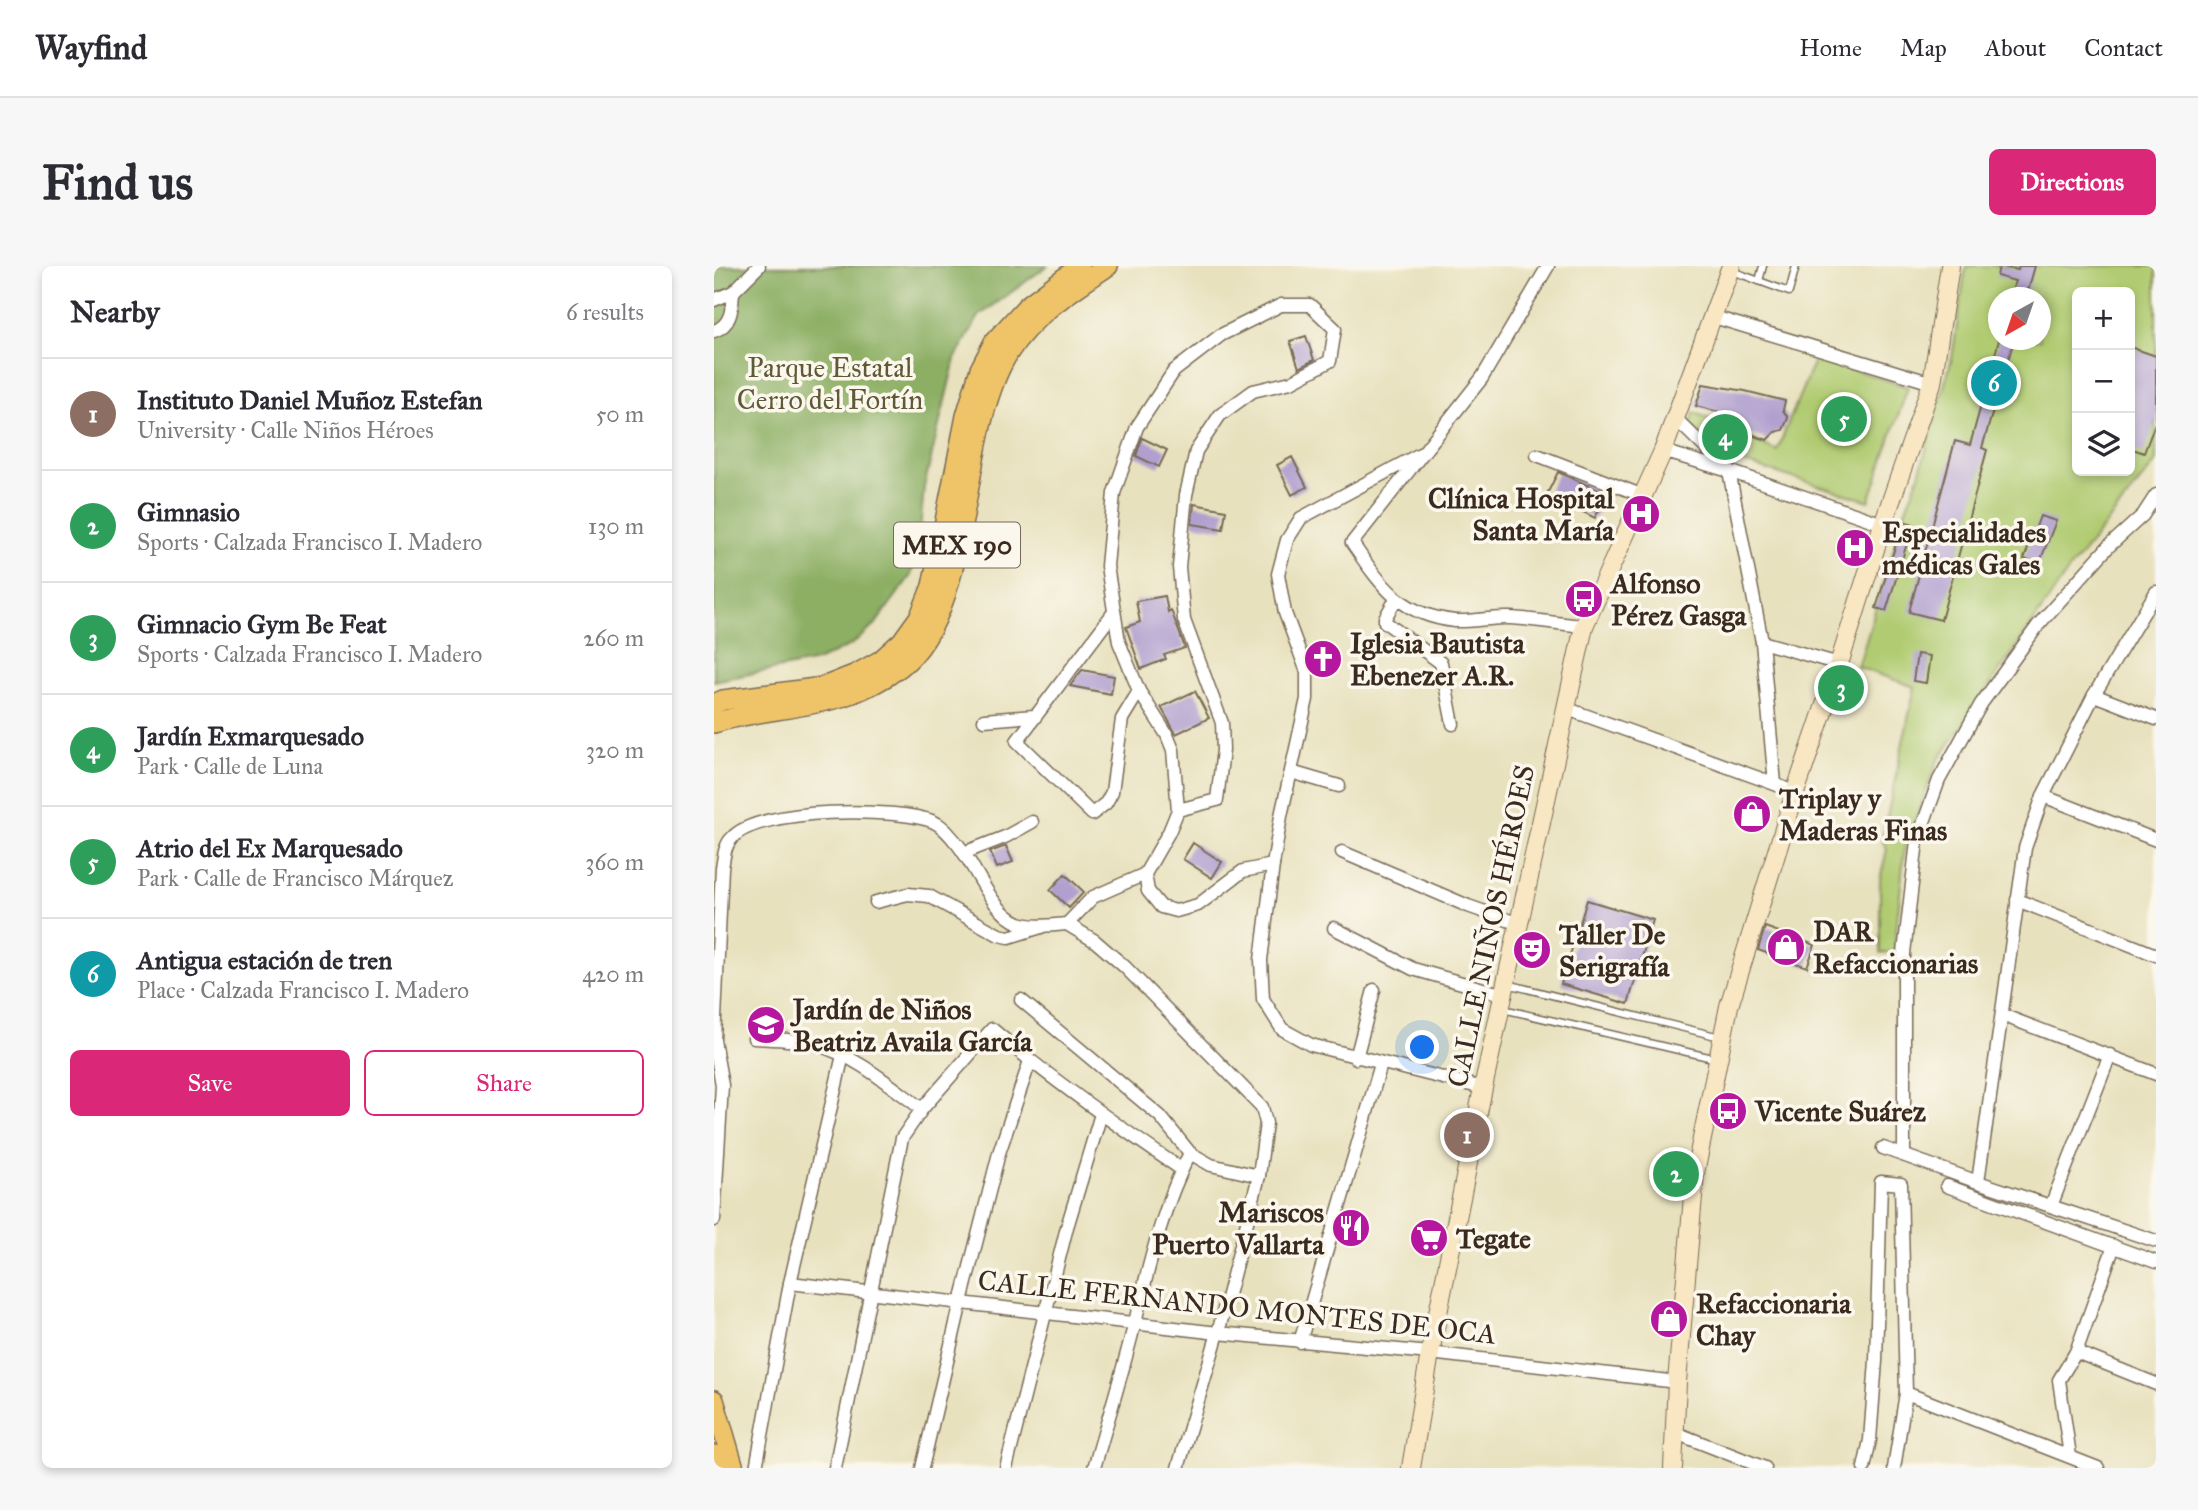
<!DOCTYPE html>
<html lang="en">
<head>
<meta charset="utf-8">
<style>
	:root { --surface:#fff; --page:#f7f7f7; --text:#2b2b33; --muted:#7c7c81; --line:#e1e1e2; --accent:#db2777 }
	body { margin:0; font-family:"IM FELL Great Primer",serif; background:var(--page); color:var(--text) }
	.controls { position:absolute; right:21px; top:21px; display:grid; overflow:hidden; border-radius:10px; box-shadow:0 4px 10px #0003 }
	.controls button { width:63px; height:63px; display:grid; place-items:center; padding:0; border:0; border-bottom:2px solid var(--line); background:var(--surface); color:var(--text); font:35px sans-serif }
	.compass { position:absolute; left:1274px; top:21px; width:63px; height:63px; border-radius:50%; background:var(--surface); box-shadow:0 4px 10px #0003; rotate:220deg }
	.you { position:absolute; left:709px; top:782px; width:24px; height:24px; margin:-18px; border:5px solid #fff; border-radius:50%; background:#1a73e8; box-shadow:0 0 0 10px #1a73e833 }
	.badge { display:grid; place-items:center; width:46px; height:46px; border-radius:50%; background:var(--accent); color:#fff; font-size:23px; font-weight:700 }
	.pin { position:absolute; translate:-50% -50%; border:4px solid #fff; box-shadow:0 2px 7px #0006 }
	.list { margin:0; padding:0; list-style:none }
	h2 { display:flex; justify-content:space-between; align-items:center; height:91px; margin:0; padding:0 28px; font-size:30px }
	h2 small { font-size:23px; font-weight:400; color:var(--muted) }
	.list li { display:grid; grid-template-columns:46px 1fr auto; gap:21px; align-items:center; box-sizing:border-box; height:112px; padding:0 28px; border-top:2px solid var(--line) }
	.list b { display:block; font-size:26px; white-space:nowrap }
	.list p { margin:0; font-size:23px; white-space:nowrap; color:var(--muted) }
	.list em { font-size:23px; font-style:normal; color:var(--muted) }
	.actions { display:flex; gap:14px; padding:21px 28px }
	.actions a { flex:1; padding:16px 0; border:2px solid var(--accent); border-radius:10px; text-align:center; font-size:24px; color:var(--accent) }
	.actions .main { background:var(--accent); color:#fff }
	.icon { flex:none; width:38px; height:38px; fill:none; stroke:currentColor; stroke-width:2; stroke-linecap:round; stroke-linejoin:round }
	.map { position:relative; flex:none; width:1442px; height:1202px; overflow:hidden; border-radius:10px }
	header { display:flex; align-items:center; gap:42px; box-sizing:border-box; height:98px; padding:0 35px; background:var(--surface); border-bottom:2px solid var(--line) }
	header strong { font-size:33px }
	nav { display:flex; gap:38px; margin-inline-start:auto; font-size:24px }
	.intro { display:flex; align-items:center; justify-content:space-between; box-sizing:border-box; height:168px; padding:0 42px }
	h1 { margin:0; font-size:49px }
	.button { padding:18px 32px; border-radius:10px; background:var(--accent); color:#fff; font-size:24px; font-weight:700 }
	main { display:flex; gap:42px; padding:0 42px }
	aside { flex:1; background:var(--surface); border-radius:10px; box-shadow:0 4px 10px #0003 }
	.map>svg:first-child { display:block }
	.green { fill:#b0cb71; stroke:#767a48; stroke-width:2; fill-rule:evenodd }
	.forest { fill:#8caf63; stroke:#646c40; stroke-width:2 }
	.building { fill:#b09fcf }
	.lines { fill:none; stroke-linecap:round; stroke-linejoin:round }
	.lane-casing { stroke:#786a56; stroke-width:9 }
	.street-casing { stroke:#786a56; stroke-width:15 }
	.secondary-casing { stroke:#786a56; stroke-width:20 }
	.primary-casing { stroke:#786a56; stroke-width:22 }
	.lane { stroke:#fff; stroke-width:6 }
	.street { stroke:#fff; stroke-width:12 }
	.secondary { stroke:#f9e7c3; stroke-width:18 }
	.primary { stroke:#efc469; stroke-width:19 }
	.labels { text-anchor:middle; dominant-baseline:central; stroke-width:7; stroke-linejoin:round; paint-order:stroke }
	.shield { fill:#fbf7ec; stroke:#75685c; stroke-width:2 }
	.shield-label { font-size:26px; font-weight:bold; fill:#3b2a1e }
	.park-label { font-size:28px; fill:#5e5a37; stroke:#fbf7ec }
	.poi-label { font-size:28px; font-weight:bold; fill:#3b2a1e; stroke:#fbf7ec; text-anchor:start }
	.street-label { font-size:28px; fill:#3b2a1e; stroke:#fbf7ec }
</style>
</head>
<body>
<header>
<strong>Wayfind</strong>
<nav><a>Home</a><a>Map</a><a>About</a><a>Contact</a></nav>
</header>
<div class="intro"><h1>Find us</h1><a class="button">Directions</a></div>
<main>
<aside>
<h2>Nearby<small>6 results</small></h2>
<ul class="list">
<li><span class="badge" style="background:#8d6e63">1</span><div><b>Instituto Daniel Muñoz Estefan</b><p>University · Calle Niños Héroes</p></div><em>50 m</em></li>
<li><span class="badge" style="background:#2e9e5b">2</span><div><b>Gimnasio</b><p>Sports · Calzada Francisco I. Madero</p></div><em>130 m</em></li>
<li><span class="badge" style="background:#2e9e5b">3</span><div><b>Gimnacio Gym Be Feat</b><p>Sports · Calzada Francisco I. Madero</p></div><em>260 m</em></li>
<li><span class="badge" style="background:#2e9e5b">4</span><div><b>Jardín Exmarquesado</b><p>Park · Calle de Luna</p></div><em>320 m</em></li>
<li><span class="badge" style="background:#2e9e5b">5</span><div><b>Atrio del Ex Marquesado</b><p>Park · Calle de Francisco Márquez</p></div><em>360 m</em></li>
<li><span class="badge" style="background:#0f9aa8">6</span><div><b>Antigua estación de tren</b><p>Place · Calzada Francisco I. Madero</p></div><em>420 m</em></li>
</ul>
<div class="actions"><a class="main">Save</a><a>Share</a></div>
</aside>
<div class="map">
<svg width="1442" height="1202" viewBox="0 0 1442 1202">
	<rect width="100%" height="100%" fill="#fbf7ec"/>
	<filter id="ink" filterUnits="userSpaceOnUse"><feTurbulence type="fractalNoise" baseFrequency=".0143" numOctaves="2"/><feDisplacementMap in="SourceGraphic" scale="14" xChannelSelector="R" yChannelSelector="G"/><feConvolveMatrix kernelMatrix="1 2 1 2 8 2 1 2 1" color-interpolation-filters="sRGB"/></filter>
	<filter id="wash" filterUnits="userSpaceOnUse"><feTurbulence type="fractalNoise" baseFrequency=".00686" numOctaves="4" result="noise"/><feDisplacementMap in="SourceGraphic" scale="28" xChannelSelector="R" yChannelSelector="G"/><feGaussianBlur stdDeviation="1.57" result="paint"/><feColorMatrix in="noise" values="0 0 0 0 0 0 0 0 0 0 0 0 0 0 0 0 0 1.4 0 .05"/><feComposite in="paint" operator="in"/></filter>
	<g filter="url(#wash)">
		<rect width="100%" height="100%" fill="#e8e1be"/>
		<g class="green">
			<path d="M1252,0H1442V196L1357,301L1223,496L1191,579L1180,686L1166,687V614L1173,583L1168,574L1201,421L1144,401L1190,248L1204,212L1238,92ZM1363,26H1416V205H1363ZM1284,32H1326V74H1284Z"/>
			<polygon points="1101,92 1194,121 1155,235 1004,189 977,158 980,146 1063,185"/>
		</g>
		<polygon class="forest" points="0,0 333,0 265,50 241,93 210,221 206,265 197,309 160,360 137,379 103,395 0,415"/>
		<g id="blocks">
			<g class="building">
				<polygon points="1285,0 1304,4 1305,0 1321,0 1312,32 1296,32 1301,15 1283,10"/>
				<polygon points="592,70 600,94 585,102 576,75"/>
				<polygon points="1285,74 1300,74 1268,182 1273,184 1227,354 1195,346 1241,175 1256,179"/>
				<polygon points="1416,81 1442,90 1442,155 1430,187 1416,182"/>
				<polygon points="989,118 1031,125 1071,135 1069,144 1074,152 1069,164 1061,166 1053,174 1030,166 1019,159 1013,148 982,140"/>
				<polygon points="428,172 453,184 445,201 422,190"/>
				<polygon points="578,191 593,221 578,229 563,199"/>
				<polygon points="844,206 893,228 881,252 833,228"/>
				<polygon points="480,238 512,244 509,263 478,258"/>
				<polygon points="1326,250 1342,255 1325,298 1310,293"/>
				<polygon points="1189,255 1199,258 1172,345 1162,342"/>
				<polygon points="451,330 454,346 457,344 471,382 450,389 452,393 427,403 412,361 426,356 422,335"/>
				<polygon points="1203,388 1216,390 1212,417 1199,415"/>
				<polygon points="368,404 400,410 397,428 356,420"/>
				<polygon points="481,425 495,452 462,468 447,441"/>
				<polygon points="479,577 508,596 498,612 469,593"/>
				<polygon points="292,580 299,596 283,602 276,586"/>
				<polygon points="351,608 370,626 355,642 336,624"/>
				<polygon points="873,634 939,654 914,738 847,718"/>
				<polygon points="1051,661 1101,679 1093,701 1044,684"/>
			</g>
		</g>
	</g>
	<g filter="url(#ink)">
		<use href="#blocks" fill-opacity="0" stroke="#786a56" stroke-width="2"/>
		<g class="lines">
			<defs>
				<g id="lane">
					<polyline points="1018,5 1075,26 1082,0"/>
					<polyline points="1045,15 1049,0"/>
					<polyline points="793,718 1006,771"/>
					<polyline points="789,743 1003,793"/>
				</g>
				<g id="street">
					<path d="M834,0L768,112L638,277C667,319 686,349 741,355C759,356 777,351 795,352C820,353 845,358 870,360"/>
					<polyline points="0,34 19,26 45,0"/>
					<polyline points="1000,51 1218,117"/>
					<path d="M0,65C18,59 18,42 19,26"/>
					<polyline points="961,152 1015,205 1169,258"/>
					<polyline points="949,185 1015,205 1048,376 1061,518"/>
					<polyline points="706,188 587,252 573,274 564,308 571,347 593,406 593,433 567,550 559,599 547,694 549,733 568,763 597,779 769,822"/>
					<polyline points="823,189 927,229"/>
					<polyline points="682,333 671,352 671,356 727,397 739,458"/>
					<polyline points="400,346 303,475 378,548 392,537 398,526 408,453 425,425"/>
					<polyline points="1048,376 1125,398"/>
					<polyline points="1380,429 1442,453"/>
					<polyline points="851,442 1061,518 1081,527"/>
					<polyline points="270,454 320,450"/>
					<polyline points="577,506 625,520"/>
					<polyline points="1329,530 1442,574"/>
					<polyline points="464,544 503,534 509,484 508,457 470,354 465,301 472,229 482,185 506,149 539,125 577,116 616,95 621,63 596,39 567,39 507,69 460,105 423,161 400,227 393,300 405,376 425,425 453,469 459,484 464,544 455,566 431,608 434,625 447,641 462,645 484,639 529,605 559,599"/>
					<polyline points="252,586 291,571 318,556"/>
					<polyline points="628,586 754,640 805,658"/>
					<polyline points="1303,634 1442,689"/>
					<polyline points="162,636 194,628 215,630 285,669 295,671 327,661"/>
					<polyline points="353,658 381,675 411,701 548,841 552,857 545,910 504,1067 464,1202"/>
					<polyline points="353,658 379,631 431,608"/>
					<polyline points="620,662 699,703 790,729"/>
					<polyline points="307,734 446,850 476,887"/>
					<polyline points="1288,749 1442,808"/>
					<path d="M40,772C60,773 81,773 100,778C141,789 174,818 208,843"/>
					<polyline points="642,792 660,724"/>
					<polyline points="1169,882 1264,916 1442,975"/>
					<polyline points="1190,889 1190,687 1203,575 1225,514 1267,438 1325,358 1395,280 1429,249 1442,229"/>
					<polyline points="1264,916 1311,582 1329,530 1380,429 1442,326"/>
					<polyline points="1233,920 1442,996"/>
					<polyline points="1337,940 1396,789"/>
					<path d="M0,954L8,819L0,774L8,602C10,592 10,580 18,572C44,541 185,541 220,556C229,560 234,567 240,574C261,596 276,646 305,657C320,662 338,659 353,658"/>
					<polyline points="76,1017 504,1067 716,1087 963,1116"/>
					<polyline points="586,1076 667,798"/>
					<polyline points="1362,1086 1442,1118"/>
					<polyline points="1192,1127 1384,1202"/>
					<polyline points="962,1167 1051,1202"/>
					<polyline points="1356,1190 1345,1114 1362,1086 1400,980"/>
					<polyline points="42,1202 76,1017 129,789"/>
					<path d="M121,1202L188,872L208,843L278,763C338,814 402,859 467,903"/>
					<polyline points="208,1202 247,1036 285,887 316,795"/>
					<polyline points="292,1202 353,961 387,848"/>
					<path d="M380,1202C394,1153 409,1105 421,1056C435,999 449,939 476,887L497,899L545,910"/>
					<polyline points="1150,1202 1156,1174 1162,1095 1167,916 1187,918 1192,1127 1180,1202"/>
				</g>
				<g id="secondary">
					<polyline points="697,1202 716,1087 769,822 870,360 949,185 1017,0"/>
					<polyline points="959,1202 963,1116 981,907 1015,740 1081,527 1125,398 1169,258 1218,117 1236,0"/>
				</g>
				<g id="primary">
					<polyline points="0,438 9,434 109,421 142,408 167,394 188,375 206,350 218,320 252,150 266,103 280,76 314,39 366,0"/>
					<path d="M0,457C65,437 128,446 186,401C262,344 242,170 295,86C318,49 359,24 394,0"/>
					<polyline points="0,1134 20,1202"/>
					<polyline points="0,1189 4,1202"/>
				</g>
			</defs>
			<use href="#lane" class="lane-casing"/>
			<use href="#street" class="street-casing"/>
			<use href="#secondary" class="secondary-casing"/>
			<use href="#primary" class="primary-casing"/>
			<use href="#lane" class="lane"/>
			<use href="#street" class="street"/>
			<use href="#secondary" class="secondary"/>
			<use href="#primary" class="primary"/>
		</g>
	</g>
	<defs>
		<symbol id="hospital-disc" viewBox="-11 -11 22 22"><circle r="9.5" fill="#b5179e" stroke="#fbf7ec"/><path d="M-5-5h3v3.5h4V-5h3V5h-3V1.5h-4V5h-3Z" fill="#fff"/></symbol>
		<symbol id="bus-disc" viewBox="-11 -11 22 22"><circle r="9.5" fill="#b5179e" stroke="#fbf7ec"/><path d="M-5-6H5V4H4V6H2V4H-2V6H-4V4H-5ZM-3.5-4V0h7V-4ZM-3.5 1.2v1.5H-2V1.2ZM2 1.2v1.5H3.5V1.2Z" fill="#fff"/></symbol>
		<symbol id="church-disc" viewBox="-11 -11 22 22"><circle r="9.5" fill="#b5179e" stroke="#fbf7ec"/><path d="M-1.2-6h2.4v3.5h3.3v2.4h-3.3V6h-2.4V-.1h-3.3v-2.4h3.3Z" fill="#fff"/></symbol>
		<symbol id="shop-disc" viewBox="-11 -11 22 22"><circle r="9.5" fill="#b5179e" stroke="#fbf7ec"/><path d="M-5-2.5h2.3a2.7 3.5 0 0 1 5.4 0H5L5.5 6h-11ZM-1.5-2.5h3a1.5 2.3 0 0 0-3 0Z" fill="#fff"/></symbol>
		<symbol id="theatre-disc" viewBox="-11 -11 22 22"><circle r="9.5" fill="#b5179e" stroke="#fbf7ec"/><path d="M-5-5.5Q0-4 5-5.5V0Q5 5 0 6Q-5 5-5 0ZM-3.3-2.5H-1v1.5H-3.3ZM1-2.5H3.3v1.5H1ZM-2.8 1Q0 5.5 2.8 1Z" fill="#fff"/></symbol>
		<symbol id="school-disc" viewBox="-11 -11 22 22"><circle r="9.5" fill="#b5179e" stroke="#fbf7ec"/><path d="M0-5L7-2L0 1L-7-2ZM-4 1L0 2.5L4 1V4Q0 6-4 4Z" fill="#fff"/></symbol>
		<symbol id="restaurant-disc" viewBox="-11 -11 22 22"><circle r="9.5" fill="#b5179e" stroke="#fbf7ec"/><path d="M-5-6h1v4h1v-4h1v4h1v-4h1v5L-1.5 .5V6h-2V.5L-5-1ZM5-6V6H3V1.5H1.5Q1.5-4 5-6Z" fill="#fff"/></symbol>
		<symbol id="supermarket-disc" viewBox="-11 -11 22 22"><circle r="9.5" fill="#b5179e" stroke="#fbf7ec"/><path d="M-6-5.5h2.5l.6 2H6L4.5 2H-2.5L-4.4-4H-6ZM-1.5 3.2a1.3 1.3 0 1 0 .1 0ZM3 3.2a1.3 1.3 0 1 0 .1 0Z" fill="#fff"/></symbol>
	</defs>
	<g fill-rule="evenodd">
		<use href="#hospital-disc" x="905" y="226" width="44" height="44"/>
		<use href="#hospital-disc" x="1119" y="260" width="44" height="44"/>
		<use href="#bus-disc" x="848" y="311" width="44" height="44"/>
		<use href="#church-disc" x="587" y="371" width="44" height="44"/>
		<use href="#shop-disc" x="1016" y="526" width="44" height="44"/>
		<use href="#shop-disc" x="1050" y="659" width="44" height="44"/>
		<use href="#theatre-disc" x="796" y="662" width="44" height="44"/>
		<use href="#school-disc" x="30" y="737" width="44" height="44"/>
		<use href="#bus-disc" x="992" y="823" width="44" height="44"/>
		<use href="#restaurant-disc" x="615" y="940" width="44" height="44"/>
		<use href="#supermarket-disc" x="693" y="950" width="44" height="44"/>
		<use href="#shop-disc" x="933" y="1031" width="44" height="44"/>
	</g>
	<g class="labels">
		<rect class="shield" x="180" y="256.5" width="126" height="45" rx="5"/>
		<g class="shield-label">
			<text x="243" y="279">MEX 190</text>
		</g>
		<g class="park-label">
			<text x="116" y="101">Parque Estatal<tspan x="116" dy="32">Cerro del Fortín</tspan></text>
		</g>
		<g class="poi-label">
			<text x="900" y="232" text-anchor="end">Clínica Hospital<tspan x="900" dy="32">Santa María</tspan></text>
			<text x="1168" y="266">Especialidades<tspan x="1168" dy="32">médicas Gales</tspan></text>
			<text x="897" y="317">Alfonso<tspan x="897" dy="32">Pérez Gasga</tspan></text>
			<text x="636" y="377">Iglesia Bautista<tspan x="636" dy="32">Ebenezer A.R.</tspan></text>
			<text x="1065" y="532">Triplay y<tspan x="1065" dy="32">Maderas Finas</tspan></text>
			<text x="1099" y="665">DAR<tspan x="1099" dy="32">Refaccionarias</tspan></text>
			<text x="845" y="668">Taller De<tspan x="845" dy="32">Serigrafía</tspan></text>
			<text x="79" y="743">Jardín de Niños<tspan x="79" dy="32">Beatriz Availa García</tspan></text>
			<text x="1041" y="845">Vicente Suárez</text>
			<text x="610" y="946" text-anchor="end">Mariscos<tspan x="610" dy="32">Puerto Vallarta</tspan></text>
			<text x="742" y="972">Tegate</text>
			<text x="982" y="1037">Refaccionaria<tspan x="982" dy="32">Chay</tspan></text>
		</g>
		<g class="street-label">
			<text transform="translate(777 660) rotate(-78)">CALLE NIÑOS HÉROES</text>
			<text transform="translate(523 1041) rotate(6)">CALLE FERNANDO MONTES DE OCA</text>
		</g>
	</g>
</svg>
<div class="controls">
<button>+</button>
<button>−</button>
<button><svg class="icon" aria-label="layers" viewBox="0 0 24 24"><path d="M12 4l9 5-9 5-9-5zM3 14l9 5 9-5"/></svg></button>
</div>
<svg class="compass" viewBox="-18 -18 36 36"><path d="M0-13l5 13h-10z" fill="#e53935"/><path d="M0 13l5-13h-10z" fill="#7c7c81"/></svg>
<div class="you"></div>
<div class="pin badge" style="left:753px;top:869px;background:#8d6e63">1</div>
<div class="pin badge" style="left:962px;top:908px;background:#2e9e5b">2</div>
<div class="pin badge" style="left:1127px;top:422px;background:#2e9e5b">3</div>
<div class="pin badge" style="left:1011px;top:171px;background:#2e9e5b">4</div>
<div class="pin badge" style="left:1130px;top:153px;background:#2e9e5b">5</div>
<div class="pin badge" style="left:1280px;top:117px;background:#0f9aa8">6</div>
</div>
</main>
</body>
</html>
